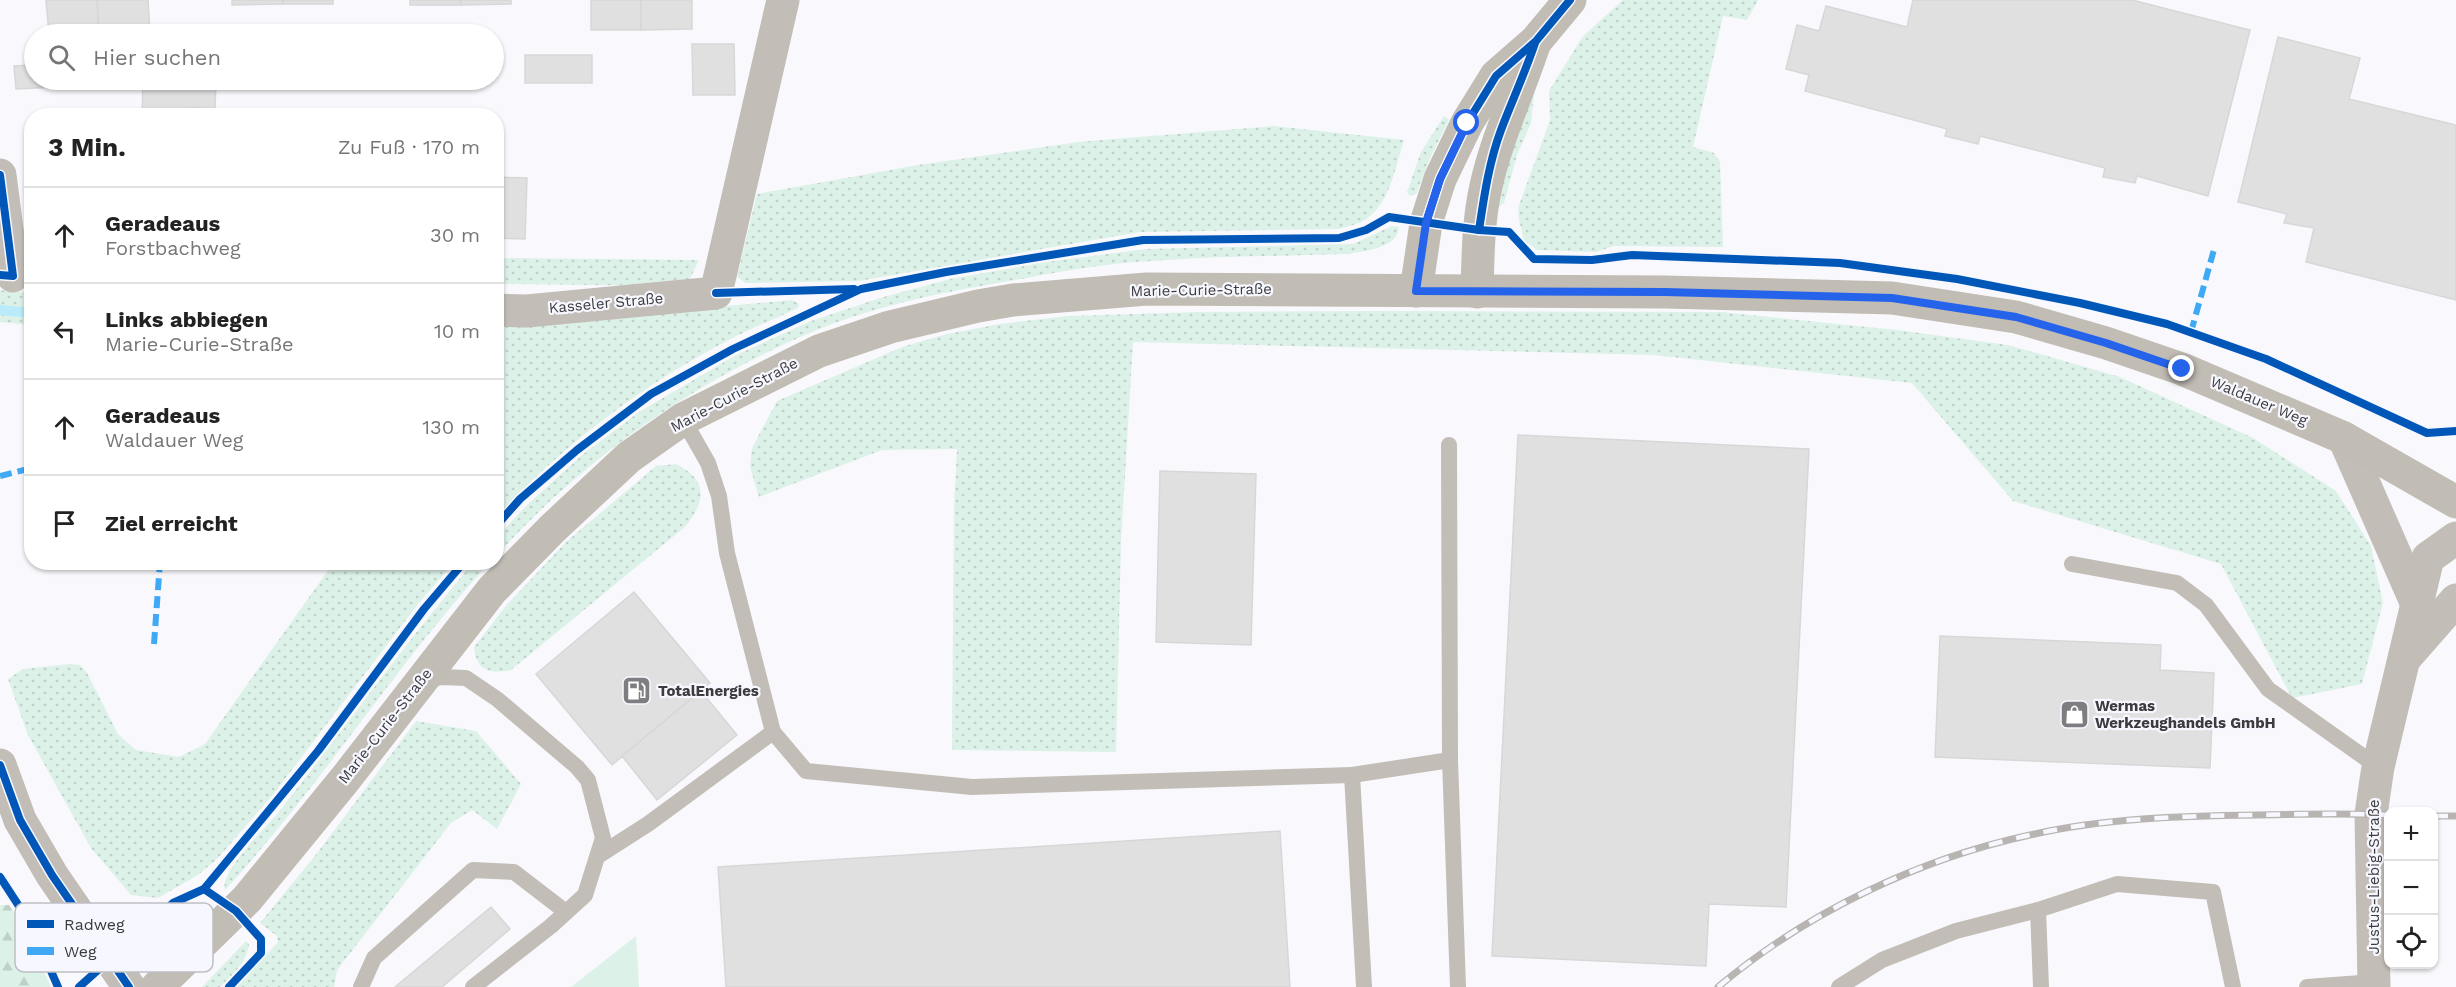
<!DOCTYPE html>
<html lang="de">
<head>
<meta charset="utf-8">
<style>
	:root { --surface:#fff; --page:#f6f6f6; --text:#222; --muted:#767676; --line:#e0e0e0 }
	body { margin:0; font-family:"Work Sans",sans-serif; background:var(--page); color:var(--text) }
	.controls { position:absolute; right:18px; bottom:18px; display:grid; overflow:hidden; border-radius:12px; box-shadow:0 2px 4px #0004 }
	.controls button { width:54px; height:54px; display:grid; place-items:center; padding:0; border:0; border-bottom:2px solid var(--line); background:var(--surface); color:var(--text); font:30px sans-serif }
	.stop { position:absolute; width:18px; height:18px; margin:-14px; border:4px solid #2563eb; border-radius:50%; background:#fff }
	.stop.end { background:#2563eb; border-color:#fff; box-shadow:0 2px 6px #0008 }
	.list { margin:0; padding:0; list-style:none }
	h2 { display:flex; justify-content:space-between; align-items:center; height:78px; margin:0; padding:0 24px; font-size:26px }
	h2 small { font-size:20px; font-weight:400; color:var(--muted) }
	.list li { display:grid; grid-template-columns:39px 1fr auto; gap:18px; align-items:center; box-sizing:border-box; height:96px; padding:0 24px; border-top:2px solid var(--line) }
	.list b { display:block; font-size:22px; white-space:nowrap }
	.list p { margin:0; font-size:20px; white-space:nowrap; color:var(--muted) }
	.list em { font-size:20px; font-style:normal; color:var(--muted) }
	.icon { flex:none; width:33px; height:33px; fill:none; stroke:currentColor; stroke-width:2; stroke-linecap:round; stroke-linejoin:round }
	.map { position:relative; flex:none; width:2456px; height:987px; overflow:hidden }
	.search { position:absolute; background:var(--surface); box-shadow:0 2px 4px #0004; left:24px; top:24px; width:480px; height:66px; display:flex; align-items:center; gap:15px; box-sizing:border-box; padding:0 21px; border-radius:33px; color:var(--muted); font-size:22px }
	.panel { position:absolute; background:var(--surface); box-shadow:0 2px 4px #0004; left:24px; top:108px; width:480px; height:462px; border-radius:24px }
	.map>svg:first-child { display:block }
	.grass { fill:url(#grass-dots) }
	.forest { fill:url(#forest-firs) }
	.green { fill:#dcf1e8 }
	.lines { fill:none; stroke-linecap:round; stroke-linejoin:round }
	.stream { stroke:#b9ebfa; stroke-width:10 }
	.building { fill:#e1e0e1; stroke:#d8d6d7; stroke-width:1.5 }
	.path { stroke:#bdb8b5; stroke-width:4; stroke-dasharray:3 4.5; stroke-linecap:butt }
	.lane { stroke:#c2bdb6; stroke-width:16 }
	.street { stroke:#c2bdb6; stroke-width:33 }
	.secondary { stroke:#c1bcb4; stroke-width:33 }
	.rail-casing { stroke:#b8b4b1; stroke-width:7 }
	.rail { stroke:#f7f7ff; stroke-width:4.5; stroke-dasharray:14; stroke-linecap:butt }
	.quiet { stroke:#3fa9f5; stroke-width:6; stroke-dasharray:12 6; stroke-linecap:butt }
	.cycleway-casing { stroke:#f7f7ff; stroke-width:11 }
	.cycleway { stroke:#0057b8; stroke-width:8 }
	.route { stroke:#2563eb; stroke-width:8 }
	.labels { text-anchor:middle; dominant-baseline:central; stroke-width:4.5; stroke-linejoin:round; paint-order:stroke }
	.street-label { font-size:15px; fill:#3c3c3f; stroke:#f7f7ff }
	.poi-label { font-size:15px; font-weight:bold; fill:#3c3c3f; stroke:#f7f7ff; text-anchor:start }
	.key { fill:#f7f7ff; stroke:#bfbfc5; stroke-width:1.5 }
	.key-label { font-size:16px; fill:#3c3c3f }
</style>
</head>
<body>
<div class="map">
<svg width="2456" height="987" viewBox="0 0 2456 987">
	<defs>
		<pattern id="grass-dots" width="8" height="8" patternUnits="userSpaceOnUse" patternTransform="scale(1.5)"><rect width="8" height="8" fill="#dcf1e8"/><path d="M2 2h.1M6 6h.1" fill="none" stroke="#bed0c8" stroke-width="1.8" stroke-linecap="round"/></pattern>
		<pattern id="forest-firs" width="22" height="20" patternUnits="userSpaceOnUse" patternTransform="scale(1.5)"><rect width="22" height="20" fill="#dcf1e8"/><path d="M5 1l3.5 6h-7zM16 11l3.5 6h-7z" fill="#bed0c8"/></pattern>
	</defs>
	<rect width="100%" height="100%" fill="#f9f9fd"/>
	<g class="grass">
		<polygon points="1623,0 1758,0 1747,20 1723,16 1693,147 1714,153 1720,162 1723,247 1614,246 1596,252 1537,250 1524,240 1519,220 1518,208 1550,120 1549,91 1583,36"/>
		<polygon points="1534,92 1531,123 1517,155 1504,203 1498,208 1495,189"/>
		<polygon points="1444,116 1449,120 1431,156 1416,194 1410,196 1407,192 1421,152"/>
		<path d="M1274,126L1404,140C1395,167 1390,208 1361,222C1354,225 1346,227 1338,229L1140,232L859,281L745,283L737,276L757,194L918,165L1078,142Z"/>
		<path d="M1392,226L1399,227C1398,248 1365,251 1348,254C1283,256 1217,256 1151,261C1108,263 1064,271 1021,279C950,291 879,304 812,332C691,383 585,458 497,555V537L528,504L582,455L639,412L736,355L811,321L880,298L950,279L1046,262L1146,249L1353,244Z"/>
		<polygon points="497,258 699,260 688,283 682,286 497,284"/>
		<polygon points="0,290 31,293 31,325 0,322"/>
		<path d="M792,300L799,304L798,308C774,319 750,329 727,341C641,386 562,446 497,516V327Z"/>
		<polygon points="1380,311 1720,312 1897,330 2008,345 2120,377 2253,438 2336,491 2371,546 2383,603 2362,684 2292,698 2221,564 2013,501 1912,383 1654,355 1133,342 1121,542 1116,752 952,750 954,507 957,449 882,450 759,497 750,467 752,448 777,401 902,347 947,334 1000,324 1068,316 1199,312"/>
		<path d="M676,464C708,480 706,500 686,526L511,670C489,674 476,671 474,647L505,607L566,542L656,466Z"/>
		<polygon points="334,562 454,563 418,604 272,796 217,859 198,875 158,898 131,895 91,848 28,735 8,679 23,669 70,664 80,665 87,673 118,734 136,750 179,757 205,744"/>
		<path d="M473,563H489C395,666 320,787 225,890C219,873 265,828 277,814C343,731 404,644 473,563Z"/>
		<polygon points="416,721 476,731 521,784 497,829 472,810 451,823 337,970 334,987 237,987 278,942 277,936 260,923 318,852"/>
		<path d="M246,941L249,944C247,962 232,975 220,987H202Z"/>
	</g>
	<polygon class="forest" points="0,905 9,905 26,931 51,987 0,987"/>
	<polygon class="green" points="636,936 639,987 571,987"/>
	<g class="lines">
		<polyline class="stream" points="0,310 32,313"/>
	</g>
	<g class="building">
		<polygon points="46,0 97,0 99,34 49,34"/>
		<polygon points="97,0 148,0 150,33 99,34"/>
		<polygon points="232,0 283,0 283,4 232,5"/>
		<rect x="283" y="0" width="50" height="4"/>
		<polygon points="410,0 460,0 461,5 410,5"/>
		<polygon points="460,0 511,0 511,4 461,5"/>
		<rect x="591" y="0" width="50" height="30"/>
		<polygon points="641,0 692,0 692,29 641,30"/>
		<polygon points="1913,0 2132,0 2250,30 2208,196 2137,176 2135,183 2103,177 2105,168 1980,136 1978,144 1945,136 1947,129 1805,91 1809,75 1786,69 1797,25 1819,31 1826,6 1907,27"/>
		<polygon points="2278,37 2360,58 2349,99 2456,125 2456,300 2306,262 2314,228 2284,223 2287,214 2238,202"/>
		<polygon points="692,44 734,44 735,95 693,95"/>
		<rect x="525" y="55" width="67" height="28"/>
		<polygon points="34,65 34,80 57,80 57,87 16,89 14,66"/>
		<polygon points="143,80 216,80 215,109 191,108 191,116 142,116"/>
		<polygon points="348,80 421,80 420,85 348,83"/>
		<polygon points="496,177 527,178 525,239 496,238"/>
		<polygon points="1518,435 1809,449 1786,907 1709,904 1706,966 1492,956"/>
		<polygon points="1160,471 1256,474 1251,645 1156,642"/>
		<polygon points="634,592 710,683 612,765 536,674"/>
		<polygon points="1940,636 2161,645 2160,670 2214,673 2210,768 1935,757"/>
		<polygon points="701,691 737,735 657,800 622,756"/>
		<polygon points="1280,831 1290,987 726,987 718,867"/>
		<polygon points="491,907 510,929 442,987 395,987"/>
	</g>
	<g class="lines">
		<polyline class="path" points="0,877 30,923 58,987"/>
		<g class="lane">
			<polyline points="683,419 708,463 719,496 727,553 773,732 806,771 972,787 1352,775 1364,987"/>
			<polyline points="2072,564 2177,583 2206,605 2268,689 2378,767"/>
			<polyline points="423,681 442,677 466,678 497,699 577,767 588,780 603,838 585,895 551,926 473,987"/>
			<polyline points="1450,760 1458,987"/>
			<polyline points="1352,775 1450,760 1449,445"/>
			<polyline points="598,856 648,824 773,732"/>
			<polyline points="361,987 374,958 473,870 514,872 566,912"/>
			<polyline points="1839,987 1882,960 1956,931 2038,910"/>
			<polyline points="2041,987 2038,910 2117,884 2213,892 2233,987"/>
			<polyline points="2307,987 2374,982"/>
		</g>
		<g class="street">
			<polyline points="0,175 13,276"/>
			<polyline points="496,310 527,311 716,293 783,0"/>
			<polyline points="2344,438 2416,602"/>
			<polyline points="2405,658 2456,600"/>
			<polyline points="0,765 20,820 52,875 129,987"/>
			<polyline points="2374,987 2371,814 2378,767 2428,558 2456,538"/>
		</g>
		<g class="secondary">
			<polyline points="1416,291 1426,223 1440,179 1467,123 1496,76 1536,41 1570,0"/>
			<path d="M1477,292C1478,257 1478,221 1486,186C1497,137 1519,91 1535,42"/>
			<polyline points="157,987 247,899 346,778 492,590 552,529 629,457 683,419 819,351 890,327 978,306 1013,300 1147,289 1665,292 1892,298 2016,317 2106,343 2182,369 2344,438 2456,502"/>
		</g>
		<defs>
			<g id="rail">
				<polyline points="2434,816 2456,816"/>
				<path d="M1718,987C1806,913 1918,859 2030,835C2104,818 2181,816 2257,815C2300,814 2345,813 2388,815"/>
			</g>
		</defs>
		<use href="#rail" class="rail-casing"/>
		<use href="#rail" class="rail"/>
		<g class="quiet">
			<polyline points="2191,332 2215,246"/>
			<polyline points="0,476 32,468"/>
			<polyline points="154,644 160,562"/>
		</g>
		<defs>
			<g id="cycleway">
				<polyline points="0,175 13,276 0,275"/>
				<polyline points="1426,223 1440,179 1467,123 1496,76 1536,41 1570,0"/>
				<path d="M1479,230C1484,197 1489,162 1501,130C1512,101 1525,73 1535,43"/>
				<polyline points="716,293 854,289"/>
				<polyline points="496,526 520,499 577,450 651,394 733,349 861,289 946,272 1143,240 1339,238 1366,230 1389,217 1479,230 1509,232 1534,259 1592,260 1632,255 1840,263 1957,279 2080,303 2167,324 2266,359 2427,433 2456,431"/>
				<polyline points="0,765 20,820 52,875 129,987"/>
				<polyline points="0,877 30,923 58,987"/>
				<polyline points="204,889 236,911 261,939 261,953 229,987"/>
				<polyline points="79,987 173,903 204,889 318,751 424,609 464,562"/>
			</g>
		</defs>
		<use href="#cycleway" class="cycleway-casing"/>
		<use href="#cycleway" class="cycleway"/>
	</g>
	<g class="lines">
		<polyline class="route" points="1467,123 1440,179 1426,223 1416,291 1665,292 1892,298 2016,317 2106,343 2182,369"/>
	</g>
	<defs>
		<symbol id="fuel-square" viewBox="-11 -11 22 22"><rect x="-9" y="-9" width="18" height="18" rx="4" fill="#7e7e82" stroke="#f7f7ff"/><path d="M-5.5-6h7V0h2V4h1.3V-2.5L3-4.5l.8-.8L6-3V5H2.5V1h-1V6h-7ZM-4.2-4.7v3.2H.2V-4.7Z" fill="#fff"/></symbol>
		<symbol id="shop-square" viewBox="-11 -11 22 22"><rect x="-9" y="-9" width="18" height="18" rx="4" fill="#7e7e82" stroke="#f7f7ff"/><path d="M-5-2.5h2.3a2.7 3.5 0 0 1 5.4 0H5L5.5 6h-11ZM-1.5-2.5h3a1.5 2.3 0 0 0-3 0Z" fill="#fff"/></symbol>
	</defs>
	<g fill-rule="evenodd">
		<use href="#fuel-square" x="620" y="674" width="33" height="33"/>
		<use href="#shop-square" x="2058" y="698" width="33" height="33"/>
	</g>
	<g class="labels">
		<g class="street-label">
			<text transform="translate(1201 290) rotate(-1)">Marie-Curie-Straße</text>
			<text transform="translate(606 303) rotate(-5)">Kasseler Straße</text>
			<text transform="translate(734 395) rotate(-28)">Marie-Curie-Straße</text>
			<text transform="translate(2259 401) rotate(23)">Waldauer Weg</text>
			<text transform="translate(385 726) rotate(-52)">Marie-Curie-Straße</text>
			<text transform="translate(2374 877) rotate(-90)">Justus-Liebig-Straße</text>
		</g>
		<g class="poi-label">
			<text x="658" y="691">TotalEnergies</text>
			<text x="2095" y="706">Wermas<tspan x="2095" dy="17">Werkzeughandels GmbH</tspan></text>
		</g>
	</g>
	<rect x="15" y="903" width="198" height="69" rx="9" class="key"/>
	<rect x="27" y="920" width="27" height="8" fill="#0057b8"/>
	<rect x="27" y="947" width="27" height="8" fill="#3fa9f5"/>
	<g class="key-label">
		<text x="64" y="930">Radweg</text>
		<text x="64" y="957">Weg</text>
	</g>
</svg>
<div class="controls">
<button>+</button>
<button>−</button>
<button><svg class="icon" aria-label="locate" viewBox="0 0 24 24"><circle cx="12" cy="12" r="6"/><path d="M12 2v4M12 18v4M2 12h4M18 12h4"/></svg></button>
</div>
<div class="stop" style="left:1467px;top:123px"></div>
<div class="stop end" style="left:2182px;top:369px"></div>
<div class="search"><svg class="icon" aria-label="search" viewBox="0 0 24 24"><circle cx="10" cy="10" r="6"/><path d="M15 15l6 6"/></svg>Hier suchen</div>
<section class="panel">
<h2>3 Min.<small>Zu Fuß · 170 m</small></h2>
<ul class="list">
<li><svg class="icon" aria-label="ahead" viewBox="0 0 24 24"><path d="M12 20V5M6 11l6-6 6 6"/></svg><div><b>Geradeaus</b><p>Forstbachweg</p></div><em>30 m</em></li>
<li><svg class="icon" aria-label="left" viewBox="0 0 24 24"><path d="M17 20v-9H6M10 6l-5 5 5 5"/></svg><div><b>Links abbiegen</b><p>Marie-Curie-Straße</p></div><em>10 m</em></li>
<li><svg class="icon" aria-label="ahead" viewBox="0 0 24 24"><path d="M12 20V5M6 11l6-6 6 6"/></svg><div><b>Geradeaus</b><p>Waldauer Weg</p></div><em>130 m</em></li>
<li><svg class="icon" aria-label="arrive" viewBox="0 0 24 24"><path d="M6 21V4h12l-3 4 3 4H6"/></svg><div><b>Ziel erreicht</b></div></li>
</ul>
</section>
</div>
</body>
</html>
